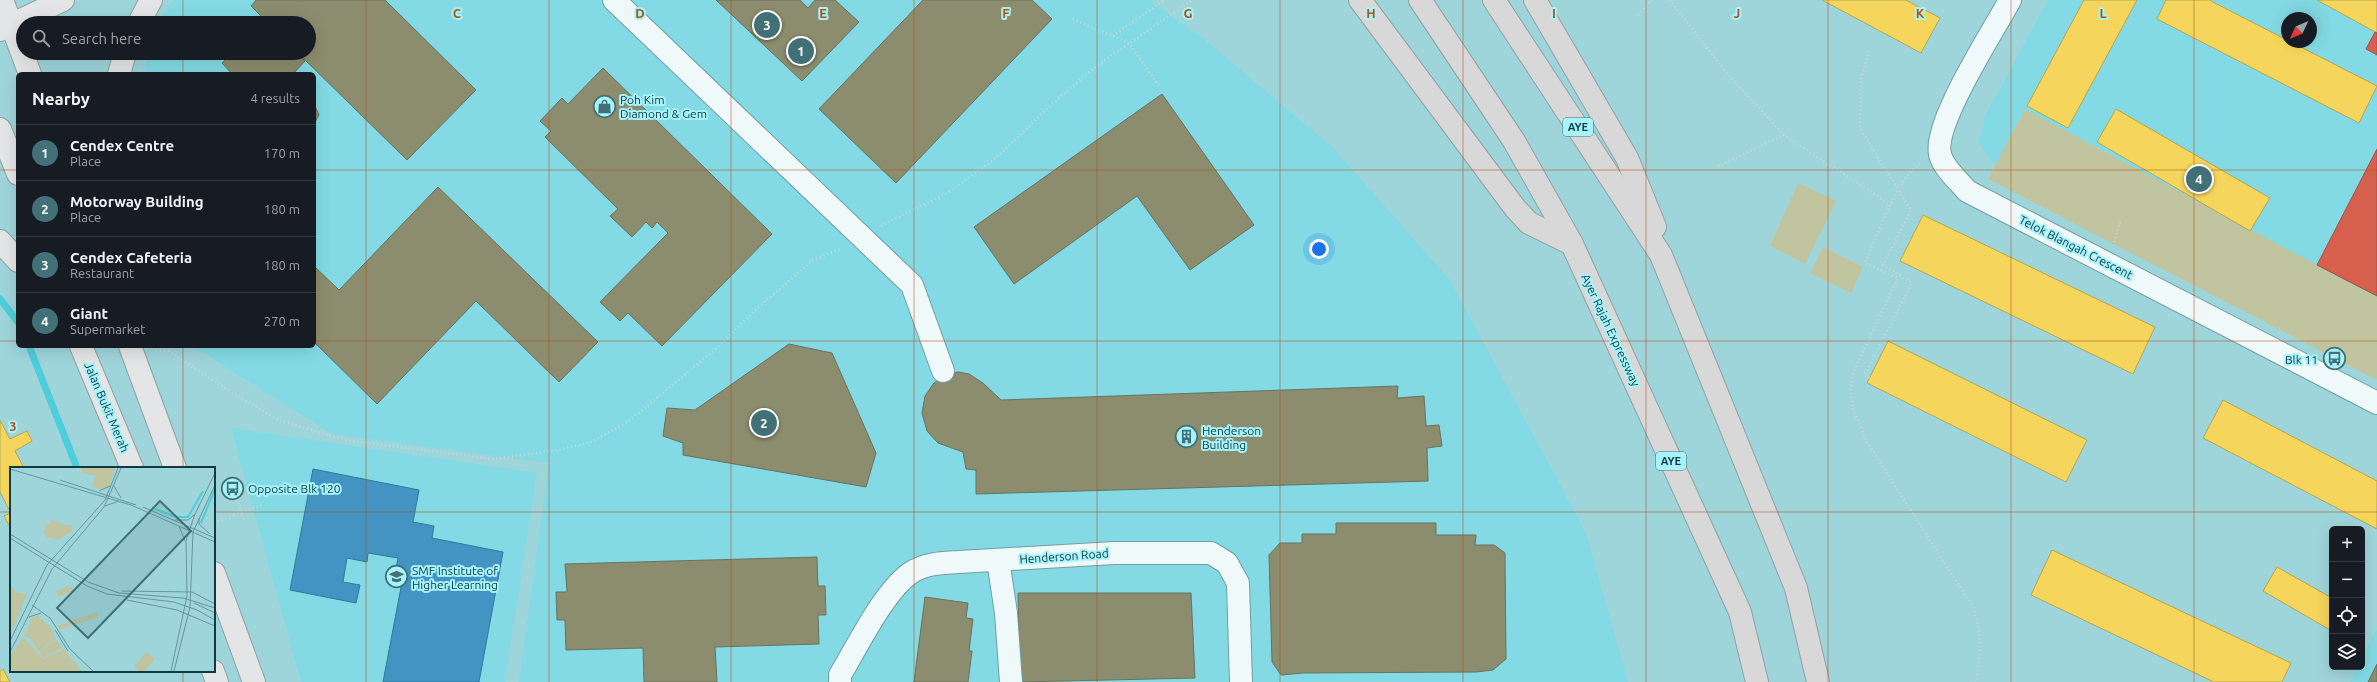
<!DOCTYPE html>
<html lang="en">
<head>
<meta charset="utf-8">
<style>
	:root { --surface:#171b24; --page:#20242c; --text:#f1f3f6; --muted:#9ea1a6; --line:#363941; --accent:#417176 }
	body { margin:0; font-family:Ubuntu,sans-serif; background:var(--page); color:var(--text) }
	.controls { position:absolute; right:12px; bottom:12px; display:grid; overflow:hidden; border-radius:6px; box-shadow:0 4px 16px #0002 }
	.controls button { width:36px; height:36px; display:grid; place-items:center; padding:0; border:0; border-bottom:1px solid var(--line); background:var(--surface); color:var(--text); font:20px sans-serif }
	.compass { position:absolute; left:2281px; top:12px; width:36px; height:36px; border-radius:50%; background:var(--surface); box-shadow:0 4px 16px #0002; rotate:226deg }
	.you { position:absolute; left:1319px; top:249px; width:14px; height:14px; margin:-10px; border:3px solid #fff; border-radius:50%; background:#1a73e8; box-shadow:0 0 0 6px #1a73e833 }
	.badge { display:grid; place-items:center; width:26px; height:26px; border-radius:50%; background:var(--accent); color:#fff; font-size:13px; font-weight:700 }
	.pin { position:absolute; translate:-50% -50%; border:2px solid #fff; box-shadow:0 1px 4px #0006 }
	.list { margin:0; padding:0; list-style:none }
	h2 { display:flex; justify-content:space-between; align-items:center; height:52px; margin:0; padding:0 16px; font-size:17px }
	h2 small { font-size:13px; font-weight:400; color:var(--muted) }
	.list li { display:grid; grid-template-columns:26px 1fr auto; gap:12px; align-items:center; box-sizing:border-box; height:56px; padding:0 16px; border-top:1px solid var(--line) }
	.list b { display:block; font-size:15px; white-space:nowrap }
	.list p { margin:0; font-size:13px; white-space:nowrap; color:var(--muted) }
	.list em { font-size:13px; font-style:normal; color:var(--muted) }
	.icon { flex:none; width:22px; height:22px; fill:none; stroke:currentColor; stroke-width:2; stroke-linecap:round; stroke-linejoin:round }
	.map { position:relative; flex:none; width:2377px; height:682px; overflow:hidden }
	.search { position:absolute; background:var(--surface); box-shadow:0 4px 16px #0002; left:16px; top:16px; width:300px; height:44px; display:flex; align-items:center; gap:10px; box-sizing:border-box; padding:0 14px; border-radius:22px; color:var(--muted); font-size:15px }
	.panel { position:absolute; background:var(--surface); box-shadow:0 4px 16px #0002; left:16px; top:72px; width:300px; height:276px; border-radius:6px }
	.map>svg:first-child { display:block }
	.built { fill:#83dae4; fill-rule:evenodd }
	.green { fill:#c0c59f }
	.homes { fill:#f6d55c; stroke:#b1a754 }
	.shops { fill:#d6604d; stroke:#9a5549 }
	.schools { fill:#4393c3; stroke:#33799c }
	.industry { fill:#8c8c6e; stroke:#667460 }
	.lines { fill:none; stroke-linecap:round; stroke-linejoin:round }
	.stream { stroke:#4ecdda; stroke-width:7 }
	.minor-casing { stroke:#709ea2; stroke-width:24 }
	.major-casing { stroke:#90a1a3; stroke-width:24 }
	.highway-casing { stroke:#90a1a3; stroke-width:24 }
	.path { stroke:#c4d6d8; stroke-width:2.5; stroke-dasharray:1 3; stroke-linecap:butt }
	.minor { stroke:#f0f9fa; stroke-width:22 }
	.major { stroke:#e3e5e6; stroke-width:22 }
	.highway { stroke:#d9d8d8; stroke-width:22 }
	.path-bridge { stroke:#c4d6d8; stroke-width:2.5; stroke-dasharray:1 3; stroke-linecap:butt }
	.grid { fill:none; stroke:#b25219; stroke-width:1; stroke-opacity:0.55 }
	.labels { text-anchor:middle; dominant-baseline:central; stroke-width:4; stroke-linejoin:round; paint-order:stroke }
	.shield { fill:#a6f3fb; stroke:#3c7278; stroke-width:1 }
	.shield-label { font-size:11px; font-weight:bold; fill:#0f3b40 }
	.poi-label { font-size:12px; fill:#0f3b40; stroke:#a6f3fb; text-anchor:start }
	.street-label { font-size:12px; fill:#0f3b40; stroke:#a6f3fb }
	.inset-river { fill:none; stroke:#4ecdda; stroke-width:2 }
	.inset-road { fill:none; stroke:#65979d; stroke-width:1 }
	.view { fill:#417176; fill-opacity:0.15; stroke:#417176; stroke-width:2 }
	.inset-edge { fill:none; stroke:#0f3b40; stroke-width:2 }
	.grid-label { font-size:13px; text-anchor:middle; font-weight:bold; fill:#b25219; stroke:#a6f3fb; stroke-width:4; stroke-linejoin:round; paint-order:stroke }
</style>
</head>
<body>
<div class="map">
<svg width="2377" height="682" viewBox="0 0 2377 682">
	<rect width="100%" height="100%" fill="#9ed5db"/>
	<g class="built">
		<polygon points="174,0 1150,0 1204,39 1333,148 1450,280 1586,533 1628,682 519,682 549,463 332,434 193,346 314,346 314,74 142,74 150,53 309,53 309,23 160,23 165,11"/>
		<path d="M2048,0H2377V361L1993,163L1979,143L1983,120ZM2287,18H2311V42H2287Z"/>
		<polygon points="231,428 537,473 505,682 301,682"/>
		<polygon points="2377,629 2377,682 2350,682 2358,667 2362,667 2362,658"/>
	</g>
	<g class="green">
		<polygon points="2025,109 2377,297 2377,380 1988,179"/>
		<polygon points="1798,183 1836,201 1805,264 1770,246"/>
		<polygon points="1823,247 1863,267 1851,293 1810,273"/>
	</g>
	<g class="homes">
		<polygon points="1822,0 1906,0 1940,18 1921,53"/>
		<polygon points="2084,0 2137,0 2068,128 2027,106"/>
		<polygon points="2166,0 2209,0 2287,40 2287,42 2291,42 2377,86 2359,123 2157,19"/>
		<polygon points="2317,0 2377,0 2377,33"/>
		<polygon points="2116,109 2270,198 2250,231 2097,142"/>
		<polygon points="1923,215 2155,327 2133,374 1900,261"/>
		<polygon points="1888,341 2087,440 2066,482 1867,383"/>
		<polygon points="2223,400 2377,481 2377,529 2203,438"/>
		<polygon points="0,420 10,439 27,431 32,441 15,451 24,468 11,468 11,529 4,516 11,513 0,492"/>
		<polygon points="2052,550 2291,663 2282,682 2214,682 2031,595"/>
		<polygon points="2277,567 2332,598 2332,631 2263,591"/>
		<polygon points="3,669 10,682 0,682 0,671"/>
	</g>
	<g class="shops">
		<polygon points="2375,32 2377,33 2377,55 2366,49"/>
		<polygon points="2377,149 2377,296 2317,265"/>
	</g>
	<polygon class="schools" points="313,469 419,490 413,522 434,526 432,538 503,552 479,682 383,682 402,582 394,580 398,558 368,553 367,562 347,558 343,582 360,585 356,603 290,590"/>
	<g class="industry">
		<polygon points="256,0 385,0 476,90 407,160 298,53 309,53 309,23 268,23 251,6"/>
		<polygon points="716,0 800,0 808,8 815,0 835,0 859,22 802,81"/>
		<polygon points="923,0 1032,0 1052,19 896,183 819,109"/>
		<polygon points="232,53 272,53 279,60 285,53 297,53 305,61 293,74 232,74 222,63"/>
		<polygon points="603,68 772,234 662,346 628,313 620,321 600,302 668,233 657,222 652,228 646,222 632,237 610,216 618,209 545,137 551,131 540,121 562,98 568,104"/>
		<polygon points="1162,94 1254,225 1190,270 1137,196 1014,284 974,227"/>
		<polygon points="314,104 319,115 314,124"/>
		<polygon points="438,187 598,342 559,382 476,301 377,404 314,342 314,266 339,290"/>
		<polygon points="789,344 832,353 876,453 866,487 683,455 683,443 663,436 667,408 695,410"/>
		<polygon points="958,372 969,374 983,383 1001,400 1398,386 1397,398 1424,396 1426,426 1439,425 1442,446 1427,448 1428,481 976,494 976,470 966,469 963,452 938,443 927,431 922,413 925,396 934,383 946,375"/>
		<polygon points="1336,523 1436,523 1436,535 1476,535 1475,545 1494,545 1505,553 1506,659 1493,670 1476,672 1303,673 1281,675 1272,662 1269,555 1280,543 1302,543 1302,534 1336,534"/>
		<polygon points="817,557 818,586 825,586 826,615 818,615 819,644 715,647 717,682 644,682 643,648 566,650 565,620 557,620 556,592 567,592 565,564"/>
		<polygon points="1018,593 1191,593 1195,678 1020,682"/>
		<polygon points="925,597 968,603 966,618 973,619 969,651 972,651 968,682 914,682"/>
		<polygon points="2377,664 2377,682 2368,682"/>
	</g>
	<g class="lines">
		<g class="stream">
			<polyline points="0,299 18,322"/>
			<polyline points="29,346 77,468"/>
		</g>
		<defs>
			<g id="minor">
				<polyline points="614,0 912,285 943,371"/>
				<path d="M2010,0C1994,30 1933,123 1940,154C1943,168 1959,181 1967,191L2377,403"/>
				<polyline points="998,560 1006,613 1011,682"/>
				<path d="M840,682V675C857,647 885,589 912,572C926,563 944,563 959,562L1114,553H1211L1227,563L1238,583L1241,682"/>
			</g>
			<g id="major">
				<polyline points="2,0 30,74"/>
				<polyline points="139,23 151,0"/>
				<polyline points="0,30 63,0"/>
				<polyline points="119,74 125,53"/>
				<polyline points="0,129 18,174"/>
				<polyline points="0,241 18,261"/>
				<polyline points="81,346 132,468"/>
				<polyline points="130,346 175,468"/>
				<polyline points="214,573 254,682"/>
				<polyline points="213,671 217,682"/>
			</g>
			<g id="highway">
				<polyline points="1360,0 1515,208 1529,223 1572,244"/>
				<polyline points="1420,0 1514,141 1572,244 1740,612 1757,682"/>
				<polyline points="1494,0 1661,255 1796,588 1818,682"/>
				<polyline points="1535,0 1627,158 1655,227"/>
			</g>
		</defs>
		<use href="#minor" class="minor-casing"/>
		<use href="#major" class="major-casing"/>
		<use href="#highway" class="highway-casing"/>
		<g class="path">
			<polyline points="1670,0 1726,72 1784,135 1891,205"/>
			<polyline points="1638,15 1652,0"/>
			<polyline points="1073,19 1128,42 1160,87"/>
			<polyline points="1113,36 1164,0"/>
			<polyline points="1869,51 1861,78 1860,128 1911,210 1883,265 1912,283 1864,376 1870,378"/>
			<path d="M1920,164C1898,176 1876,239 1865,263L1898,278L1853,373L1851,389L1853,409L1867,442L1973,607C1982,636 1982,653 1976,682"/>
			<polyline points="1718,166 1784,135"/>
			<polyline points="881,226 951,191 997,157 1051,105 1094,68 1192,0"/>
			<polyline points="2114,242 2120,222"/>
			<polyline points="167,346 170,352"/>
			<polyline points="156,350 170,352 247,402 279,420 345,440 493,459 559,450 591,442 629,421 717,348 754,311 813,260 842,248"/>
			<polyline points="214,496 232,488 244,520"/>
			<polyline points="214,523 234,515"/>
		</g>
		<use href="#minor" class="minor"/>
		<use href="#major" class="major"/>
		<use href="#highway" class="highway"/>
		<polyline class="path-bridge" points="234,515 262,505"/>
	</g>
	<path class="grid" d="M183,0V23M366,0V682M549,0V682M731,0V682M914,0V682M1097,0V682M1280,0V682M1463,0V682M1646,0V682M1828,0V682M2011,0V682M2194,0V682M183,53V74M0,170H18M314,170H2377M0,341H18M314,341H2377M183,346V468M0,512H11M214,512H2377M183,671V682"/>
	<defs>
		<symbol id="shop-ring" viewBox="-11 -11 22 22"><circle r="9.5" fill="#a6f3fb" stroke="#417176" stroke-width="1.5"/><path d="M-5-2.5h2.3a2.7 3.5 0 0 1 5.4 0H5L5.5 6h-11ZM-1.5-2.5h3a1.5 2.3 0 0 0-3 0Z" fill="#417176"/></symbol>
		<symbol id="bus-ring" viewBox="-11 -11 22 22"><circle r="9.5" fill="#a6f3fb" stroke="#417176" stroke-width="1.5"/><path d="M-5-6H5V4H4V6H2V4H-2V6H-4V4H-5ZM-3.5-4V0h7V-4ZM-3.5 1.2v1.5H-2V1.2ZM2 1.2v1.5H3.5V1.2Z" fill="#417176"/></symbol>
		<symbol id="building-ring" viewBox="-11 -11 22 22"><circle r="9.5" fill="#a6f3fb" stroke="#417176" stroke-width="1.5"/><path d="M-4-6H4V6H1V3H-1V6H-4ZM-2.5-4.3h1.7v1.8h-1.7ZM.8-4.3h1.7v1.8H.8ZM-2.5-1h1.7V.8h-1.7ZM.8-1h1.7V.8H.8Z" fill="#417176"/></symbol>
		<symbol id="university-ring" viewBox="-11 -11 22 22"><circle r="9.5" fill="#a6f3fb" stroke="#417176" stroke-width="1.5"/><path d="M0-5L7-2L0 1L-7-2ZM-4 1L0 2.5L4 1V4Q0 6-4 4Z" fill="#417176"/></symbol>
	</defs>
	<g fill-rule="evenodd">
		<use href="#shop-ring" x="592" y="94" width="25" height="25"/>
		<use href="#bus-ring" x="2322" y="346" width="25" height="25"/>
		<use href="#building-ring" x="1174" y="424" width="25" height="25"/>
		<use href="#bus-ring" x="220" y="476" width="25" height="25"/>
		<use href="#university-ring" x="384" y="564" width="25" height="25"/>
	</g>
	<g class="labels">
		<g class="shield">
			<rect x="1563" y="118" width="30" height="18" rx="3"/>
			<rect x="1656" y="452" width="30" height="18" rx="3"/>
		</g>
		<g class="shield-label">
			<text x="1578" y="127">AYE</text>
			<text x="1671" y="461">AYE</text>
		</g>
		<g class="poi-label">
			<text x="620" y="99">Poh Kim<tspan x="620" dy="14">Diamond &amp; Gem</tspan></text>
			<text x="2318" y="359" text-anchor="end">Blk 11</text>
			<text x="1202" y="430">Henderson<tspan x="1202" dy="14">Building</tspan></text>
			<text x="248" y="488">Opposite Blk 120</text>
			<text x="412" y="570">SMF Institute of<tspan x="412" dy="14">Higher Learning</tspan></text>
		</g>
		<g class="street-label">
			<text transform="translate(2076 247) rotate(27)">Telok Blangah Crescent</text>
			<text transform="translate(1611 330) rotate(65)">Ayer Rajah Expressway</text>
			<text transform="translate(107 407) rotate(67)">Jalan Bukit Merah</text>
			<text transform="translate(1064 556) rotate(-4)">Henderson Road</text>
		</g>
	</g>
	<g transform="translate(10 467)">
		<rect width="205" height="205" fill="#9ed5db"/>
		<path d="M60,119L64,124L48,130L46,124ZM47,173L52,181L33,191L29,184Z" fill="#c0c59f"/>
		<path d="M72,1H105L99,20L92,23L82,20L86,9L72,6ZM40,52L55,58H62L63,63L49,73L36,70L34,65L36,57H41ZM0,118L6,125L17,127L0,169ZM87,145L88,150L49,163L47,159ZM28,148L41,161L46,172L28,184L21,172L14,169L22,151ZM13,170L33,192L54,182L72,204H0V189ZM136,185L145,192L135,204H129L124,200Z" fill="#c0c59f"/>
		<path class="inset-river" d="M145,42L166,50H178L193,24M191,56L205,22"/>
		<path class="inset-road" d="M0,2L121,38L205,75M50,13L126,38M104,19L111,31M89,24L100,19M95,39L109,34M133,40L205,71M189,51V57L200,67M165,53H178L184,48M169,59L175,74M0,67L78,115L109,126L173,131L205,141M0,71L77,119L97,127L164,135L187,143L205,153M112,124L182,125L205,137M117,133L167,143L205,159M184,136L205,146M22,138L40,151L60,182L83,204M19,150L31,146M45,163L58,184M0,174L37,98L95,33L108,1M0,185L42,102L94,40L111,1M161,204L177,129L176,73L185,47L205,6M164,204L180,140L183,65L205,18"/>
		<path class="view" d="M150,34L181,64L78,171L47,141Z"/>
		<rect width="205" height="205" class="inset-edge"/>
	</g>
	<g class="grid-label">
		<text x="457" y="18">C</text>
		<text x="640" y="18">D</text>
		<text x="823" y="18">E</text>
		<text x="1006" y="18">F</text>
		<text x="1188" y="18">G</text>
		<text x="1371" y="18">H</text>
		<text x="1554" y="18">I</text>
		<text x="1737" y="18">J</text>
		<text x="1920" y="18">K</text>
		<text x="2103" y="18">L</text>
		<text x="13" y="431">3</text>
	</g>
</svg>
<div class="controls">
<button>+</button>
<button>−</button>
<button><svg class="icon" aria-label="locate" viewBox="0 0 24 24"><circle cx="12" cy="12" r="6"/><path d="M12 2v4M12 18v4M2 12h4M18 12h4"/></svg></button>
<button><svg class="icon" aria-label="layers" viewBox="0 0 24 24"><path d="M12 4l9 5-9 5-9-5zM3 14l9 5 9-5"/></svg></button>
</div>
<svg class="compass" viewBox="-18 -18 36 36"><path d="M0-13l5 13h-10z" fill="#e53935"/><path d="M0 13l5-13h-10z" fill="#9ea1a6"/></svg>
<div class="you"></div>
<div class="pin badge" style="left:801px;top:51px">1</div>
<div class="pin badge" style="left:764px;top:423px">2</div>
<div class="pin badge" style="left:767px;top:25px">3</div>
<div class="pin badge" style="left:2199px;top:179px">4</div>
<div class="search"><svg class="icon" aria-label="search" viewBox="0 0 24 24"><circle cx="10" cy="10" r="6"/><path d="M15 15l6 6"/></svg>Search here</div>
<section class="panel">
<h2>Nearby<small>4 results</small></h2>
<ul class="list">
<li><span class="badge">1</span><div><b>Cendex Centre</b><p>Place</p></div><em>170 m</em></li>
<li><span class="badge">2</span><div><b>Motorway Building</b><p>Place</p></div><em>180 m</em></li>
<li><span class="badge">3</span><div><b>Cendex Cafeteria</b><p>Restaurant</p></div><em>180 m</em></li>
<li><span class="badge">4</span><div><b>Giant</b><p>Supermarket</p></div><em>270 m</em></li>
</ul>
</section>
</div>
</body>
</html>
